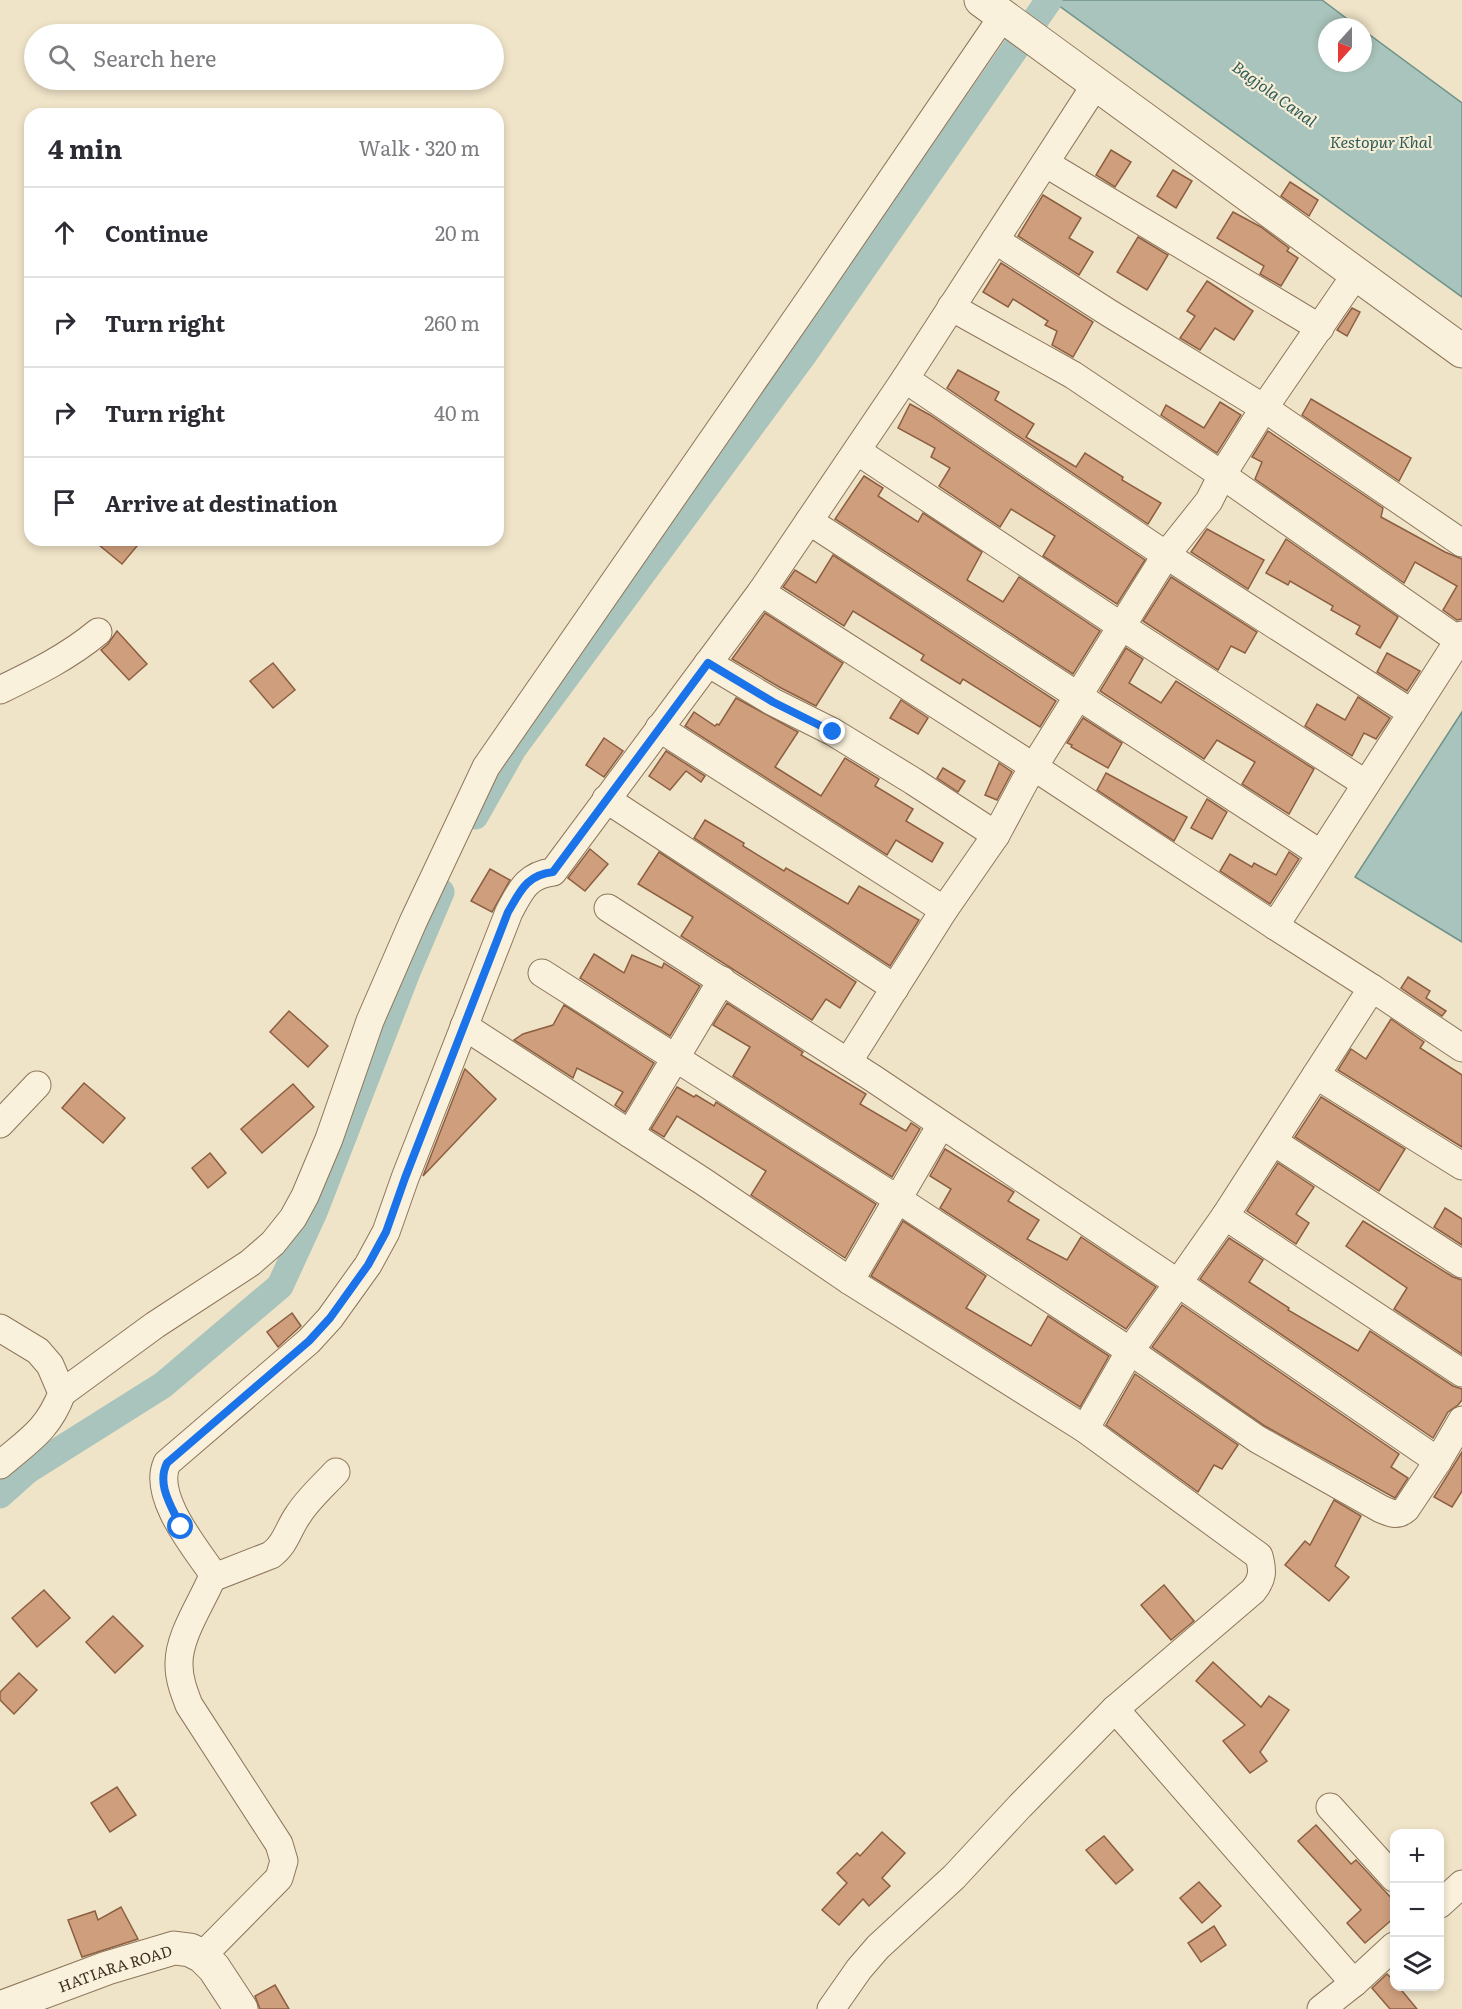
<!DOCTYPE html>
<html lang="en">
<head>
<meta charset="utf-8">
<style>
	:root { --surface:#fff; --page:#f7f7f7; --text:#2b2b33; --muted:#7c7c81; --line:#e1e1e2 }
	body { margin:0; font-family:Literata,serif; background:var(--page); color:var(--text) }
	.controls { position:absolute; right:18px; bottom:18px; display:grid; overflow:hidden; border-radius:12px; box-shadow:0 3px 9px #0003 }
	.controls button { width:54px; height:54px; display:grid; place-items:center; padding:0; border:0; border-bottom:2px solid var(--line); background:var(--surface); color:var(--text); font:30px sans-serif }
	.compass { position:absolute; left:1318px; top:18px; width:54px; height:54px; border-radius:50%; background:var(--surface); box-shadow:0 3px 9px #0003; rotate:201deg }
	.stop { position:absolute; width:18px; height:18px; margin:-14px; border:4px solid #1a73e8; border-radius:50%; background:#fff }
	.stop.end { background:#1a73e8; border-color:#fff; box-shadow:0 2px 6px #0008 }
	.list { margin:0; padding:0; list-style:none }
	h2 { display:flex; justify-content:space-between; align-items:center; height:78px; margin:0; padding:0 24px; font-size:26px }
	h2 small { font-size:20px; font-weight:400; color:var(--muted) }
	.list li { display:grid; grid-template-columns:39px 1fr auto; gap:18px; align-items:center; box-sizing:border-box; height:90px; padding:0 24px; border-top:2px solid var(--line) }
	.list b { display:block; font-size:22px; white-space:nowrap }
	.list em { font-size:20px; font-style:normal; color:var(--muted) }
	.icon { flex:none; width:33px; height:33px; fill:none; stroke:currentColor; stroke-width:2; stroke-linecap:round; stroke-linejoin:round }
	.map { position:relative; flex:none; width:1462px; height:2009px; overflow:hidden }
	.search { position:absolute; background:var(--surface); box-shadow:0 3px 9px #0003; left:24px; top:24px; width:480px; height:66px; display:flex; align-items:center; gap:15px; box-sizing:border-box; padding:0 21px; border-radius:33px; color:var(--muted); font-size:22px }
	.panel { position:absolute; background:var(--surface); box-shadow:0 3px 9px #0003; left:24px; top:108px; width:480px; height:438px; border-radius:18px }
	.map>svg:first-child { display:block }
	.water { fill:#a9c4bc; stroke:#6f938a; stroke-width:1.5 }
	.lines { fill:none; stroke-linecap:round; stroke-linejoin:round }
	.canal { stroke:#a9c4bc; stroke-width:27 }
	.building { fill:#cf9f7d; stroke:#8d5f41; stroke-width:1.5 }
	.minor-casing { stroke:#8d765c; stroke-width:29 }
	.tertiary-casing { stroke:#8d765c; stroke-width:35 }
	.minor { stroke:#faf1dc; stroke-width:27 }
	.tertiary { stroke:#faf1dc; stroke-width:33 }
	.route { stroke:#1a73e8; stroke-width:8 }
	.labels { text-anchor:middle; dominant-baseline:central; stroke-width:4.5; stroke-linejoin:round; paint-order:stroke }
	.street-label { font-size:15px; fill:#3d2e20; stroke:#f7eed8 }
	.water-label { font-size:16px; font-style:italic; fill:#2f5d5a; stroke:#f7eed8 }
</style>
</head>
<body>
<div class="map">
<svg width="1462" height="2009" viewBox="0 0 1462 2009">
	<rect width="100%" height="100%" fill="#f0e4c8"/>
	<g class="water">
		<polygon points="1051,0 1322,0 1358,27 1327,27 1327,63 1363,63 1363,30 1462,103 1462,297"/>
		<polygon points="1462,712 1462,942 1355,877"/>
	</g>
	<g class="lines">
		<g class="canal">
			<polyline points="475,816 513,749 802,357 1049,0"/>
			<polyline points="0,1495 28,1470 163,1385 280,1286 314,1212 407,972 441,892"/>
		</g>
	</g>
	<g class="building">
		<polygon points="1111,150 1131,162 1115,187 1096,175"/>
		<polygon points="1173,170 1192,181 1176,208 1157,196"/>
		<polygon points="1290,182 1318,200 1309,216 1281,196"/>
		<polygon points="1043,195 1081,218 1069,238 1093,252 1079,275 1018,236"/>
		<polygon points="1233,212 1261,227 1289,248 1287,251 1298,258 1281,286 1260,274 1264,266 1217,238"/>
		<polygon points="1138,237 1168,255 1147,290 1117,272"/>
		<polygon points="1001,263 1093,322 1073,357 1052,345 1057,331 1045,325 1048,321 1013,299 1008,307 983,292"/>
		<polygon points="1207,281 1253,311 1234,340 1215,328 1200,350 1180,338 1195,316 1187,311"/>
		<polygon points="1352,308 1360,312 1347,336 1337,330"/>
		<polygon points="958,370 999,392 995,400 1034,424 1026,437 1076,467 1085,453 1123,477 1122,480 1161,503 1148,524 947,388"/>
		<polygon points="1311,399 1411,458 1399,481 1302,415"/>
		<polygon points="1220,402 1241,415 1217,453 1161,415 1166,405 1204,428"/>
		<polygon points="910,404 930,415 1145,560 1117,604 1043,556 1055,536 1011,509 1000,527 939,486 950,468 931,457 935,448 898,428"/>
		<polygon points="1268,431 1383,508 1381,517 1445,552 1462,559 1462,619 1457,620 1443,610 1457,586 1415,562 1404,583 1255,479 1262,462 1252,457"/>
		<polygon points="864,476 883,488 878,496 918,522 923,513 982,552 967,580 1003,602 1019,577 1100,631 1073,674 835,519"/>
		<polygon points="1207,529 1264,560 1248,589 1191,552"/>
		<polygon points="1286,539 1398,617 1380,648 1356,634 1360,626 1331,610 1333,606 1290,581 1288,585 1266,573"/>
		<polygon points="93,540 142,540 122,564"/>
		<polygon points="833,555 1056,701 1040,727 963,679 960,684 921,660 924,655 853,611 844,626 783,587 795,570 816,583"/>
		<polygon points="1171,577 1257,632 1245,653 1231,646 1218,670 1143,621"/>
		<polygon points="765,613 843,663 816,706 781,688 732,659"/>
		<polygon points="117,631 147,664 129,680 101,650 108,644"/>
		<polygon points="1126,648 1143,659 1129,683 1161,703 1176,681 1314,769 1289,814 1242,784 1255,762 1217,740 1204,759 1100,691"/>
		<polygon points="1387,653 1420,671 1407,691 1377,672"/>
		<polygon points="273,663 295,690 273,708 250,681"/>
		<polygon points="1358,697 1390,718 1376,739 1364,733 1352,756 1305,726 1317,704 1345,720"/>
		<polygon points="736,698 798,732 775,767 821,796 845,758 879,779 875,786 913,809 906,821 943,843 932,862 896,840 887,855 685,726 694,712 715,726 717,724 719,725"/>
		<polygon points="901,700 928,718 918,734 890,718"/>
		<polygon points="1083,718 1122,743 1108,768 1071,747 1072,745 1067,743"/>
		<polygon points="604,738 623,751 604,777 586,765"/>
		<polygon points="666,751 705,776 701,782 686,771 670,790 649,776"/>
		<polygon points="999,763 1012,772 997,800 985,795"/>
		<polygon points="943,768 965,781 958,792 937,778"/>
		<polygon points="1106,773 1187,817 1174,841 1097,790"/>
		<polygon points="1207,799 1227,812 1212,839 1191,828"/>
		<polygon points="705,820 744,843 743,846 784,871 786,868 848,904 859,886 919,920 890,966 694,838"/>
		<polygon points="590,849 608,864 585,891 568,878"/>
		<polygon points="659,852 856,982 840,1008 826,999 812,1020 681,936 693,917 638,884"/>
		<polygon points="1289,852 1299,859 1270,904 1220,871 1230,854 1252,867 1254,863 1276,875"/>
		<polygon points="490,869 510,880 492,912 471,901"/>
		<polygon points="594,954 624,973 632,955 662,968 664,963 700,986 670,1036 580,978"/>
		<polygon points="1408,977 1430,991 1426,998 1446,1011 1442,1016 1401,988"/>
		<polygon points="727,1003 803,1052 801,1055 866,1094 860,1104 906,1131 911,1123 920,1129 892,1177 733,1076 750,1047 713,1025"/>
		<polygon points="564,1005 654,1063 625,1112 615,1105 623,1092 577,1068 573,1078 514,1040 523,1034 553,1025"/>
		<polygon points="289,1011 328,1046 308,1067 270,1032"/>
		<polygon points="1391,1019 1424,1042 1420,1048 1462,1075 1462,1147 1338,1070 1351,1049 1366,1059"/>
		<polygon points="465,1069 496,1099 423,1176 464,1071"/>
		<polygon points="84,1083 125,1118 103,1143 62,1108"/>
		<polygon points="293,1084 314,1107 262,1153 241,1129"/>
		<polygon points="677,1087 694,1097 696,1095 714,1106 716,1102 876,1204 845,1258 751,1195 766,1171 677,1116 664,1137 651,1129"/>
		<polygon points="1321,1097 1405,1149 1379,1191 1295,1137"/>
		<polygon points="945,1149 1014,1192 1008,1201 1039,1220 1027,1239 1067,1260 1081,1237 1156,1287 1126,1329 940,1208 951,1189 930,1176"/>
		<polygon points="210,1153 226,1173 208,1188 192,1168"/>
		<polygon points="1278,1163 1314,1187 1296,1214 1309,1223 1296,1244 1247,1211"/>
		<polygon points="1445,1208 1462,1219 1462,1245 1434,1227"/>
		<polygon points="903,1221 986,1276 966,1308 1031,1346 1048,1316 1109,1356 1080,1407 871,1276"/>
		<polygon points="1363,1221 1453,1277 1462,1280 1462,1354 1394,1309 1407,1288 1346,1246"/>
		<polygon points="1229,1238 1263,1260 1249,1282 1289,1308 1288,1310 1358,1351 1370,1331 1453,1386 1462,1389 1462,1400 1458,1405 1448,1412 1433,1438 1200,1279"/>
		<polygon points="1182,1305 1399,1454 1391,1467 1408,1478 1395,1498 1265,1426 1152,1347"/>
		<polygon points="292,1313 301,1326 278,1347 267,1332"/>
		<polygon points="1135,1374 1238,1445 1222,1469 1214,1465 1198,1492 1106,1425"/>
		<polygon points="1462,1452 1462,1491 1452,1507 1434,1497"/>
		<polygon points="1334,1500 1361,1516 1335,1566 1349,1577 1329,1601 1285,1565 1305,1541 1310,1545"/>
		<polygon points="1164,1585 1194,1621 1171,1640 1141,1605"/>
		<polygon points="44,1590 70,1618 37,1647 12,1618"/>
		<polygon points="113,1616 143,1646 115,1673 86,1642"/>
		<polygon points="1213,1662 1261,1707 1269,1696 1289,1710 1260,1752 1267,1761 1250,1773 1223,1741 1245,1725 1196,1681"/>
		<polygon points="19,1673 37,1690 14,1714 0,1700 0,1692"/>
		<polygon points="117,1787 136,1815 110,1832 91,1803"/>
		<polygon points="1316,1825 1351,1864 1356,1860 1395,1902 1395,1917 1365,1943 1347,1923 1361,1910 1298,1841"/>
		<polygon points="882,1832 905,1853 882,1878 890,1886 869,1906 863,1899 839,1925 822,1910 847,1883 837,1873 857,1853 860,1856"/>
		<polygon points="1104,1836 1133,1870 1116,1884 1086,1850"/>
		<polygon points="1199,1882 1221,1906 1202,1923 1180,1898"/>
		<polygon points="121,1907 138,1939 82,1957 68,1920 95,1911 98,1920"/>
		<polygon points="1214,1926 1226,1945 1201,1962 1188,1943"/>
		<polygon points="1387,1974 1395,1982 1395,1986 1398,1986 1417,2009 1390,2009 1372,1988"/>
		<polygon points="275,1985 289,2009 260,2009 255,1996"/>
	</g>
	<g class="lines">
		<defs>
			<g id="minor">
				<polyline points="1045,163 1320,328"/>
				<polyline points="995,240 1109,313 1264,408 1462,543"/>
				<polyline points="951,307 1073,375 1222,475 1458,640"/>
				<polyline points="905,379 1166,555 1412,713"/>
				<polyline points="857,451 1121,626 1366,784"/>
				<polyline points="809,521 1321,854"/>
				<polyline points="761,592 1034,767 1275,926"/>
				<polyline points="708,663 773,702 833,732 913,781 996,835"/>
				<path d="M0,690C35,673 68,657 98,632"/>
				<polyline points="659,728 944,910"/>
				<polyline points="606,799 895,988"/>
				<polyline points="608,908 874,1079 1178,1283 1225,1216 1372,988 1275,926 1462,635"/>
				<path d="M542,973L899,1200L1130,1351L1257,1439L1381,1509C1391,1513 1397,1517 1406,1509L1438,1461L1462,1420"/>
				<polyline points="1372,988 1462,1048"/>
				<path d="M464,1026L704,1182L850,1281L1085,1429L1259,1556C1263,1571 1263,1579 1253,1591L1115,1709L1020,1806L954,1877L878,1947L859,1969L831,2009"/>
				<polyline points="848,1062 944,910 996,835 1025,781 1166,555 1209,501 1222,475 1264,408 1356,274"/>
				<polyline points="1316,1075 1462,1166"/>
				<polyline points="0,1124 37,1085"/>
				<polyline points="630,1134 722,980"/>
				<polyline points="1274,1142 1462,1264"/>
				<polyline points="1225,1216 1462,1373"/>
				<polyline points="850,1281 941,1125"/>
				<path d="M0,1328L38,1351L50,1365L62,1393C48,1430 29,1440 0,1465"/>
				<polyline points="62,1393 155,1325 250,1263 273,1243 293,1218 305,1196 329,1139 370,1021 413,922 486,767 814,293 1003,16"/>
				<polyline points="1085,1429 1130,1351 1178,1283 1438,1461"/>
				<path d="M212,1578L271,1555C286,1544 288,1529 298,1515C308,1499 323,1486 336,1472"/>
				<polyline points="1115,1709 1354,1983"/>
				<polyline points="1330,1807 1394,1878"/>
				<polyline points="1440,1904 1462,1884"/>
				<path d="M202,1956L279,1878L284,1861L279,1844L189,1705C184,1692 179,1679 179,1665C178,1637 201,1604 212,1578L211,1571C193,1545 152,1495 167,1463L309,1341L330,1318L368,1265L386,1232L405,1178L509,912C520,892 526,875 553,872L761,592L905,379L1096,84"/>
				<polyline points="1321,2009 1354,1983 1394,1946"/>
			</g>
			<g id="tertiary">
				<polyline points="981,0 1462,351"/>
				<path id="s1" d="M0,2008L107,1968L174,1948L190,1950L202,1956L214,1968L241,2009"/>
			</g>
		</defs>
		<use href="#minor" class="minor-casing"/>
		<use href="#tertiary" class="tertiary-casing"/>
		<use href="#minor" class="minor"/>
		<use href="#tertiary" class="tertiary"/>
	</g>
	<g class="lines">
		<path class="route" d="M181,1527C172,1507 156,1485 167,1463L309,1341L330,1318L368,1265L386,1232L405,1178L508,912C520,892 526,875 553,872L708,663L773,702L833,732"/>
	</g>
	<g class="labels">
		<g class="street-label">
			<text stroke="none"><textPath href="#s1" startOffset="122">HATIARA ROAD</textPath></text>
		</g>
		<g class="water-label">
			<text transform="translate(1275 93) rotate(36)">Bagjola Canal</text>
			<text x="1381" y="141">Kestopur Khal</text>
		</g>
	</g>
</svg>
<div class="controls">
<button>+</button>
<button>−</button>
<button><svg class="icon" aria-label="layers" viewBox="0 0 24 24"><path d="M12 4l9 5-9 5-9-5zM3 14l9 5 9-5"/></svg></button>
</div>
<svg class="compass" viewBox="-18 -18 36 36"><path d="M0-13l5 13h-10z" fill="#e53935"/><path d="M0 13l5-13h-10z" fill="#7c7c81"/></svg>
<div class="stop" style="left:181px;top:1527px"></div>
<div class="stop end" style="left:833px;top:732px"></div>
<div class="search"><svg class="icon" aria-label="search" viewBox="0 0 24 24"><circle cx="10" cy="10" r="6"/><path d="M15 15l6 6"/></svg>Search here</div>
<section class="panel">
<h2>4 min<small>Walk · 320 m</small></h2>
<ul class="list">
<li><svg class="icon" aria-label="ahead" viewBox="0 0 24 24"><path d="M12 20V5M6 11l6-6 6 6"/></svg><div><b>Continue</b></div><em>20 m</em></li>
<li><svg class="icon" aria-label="right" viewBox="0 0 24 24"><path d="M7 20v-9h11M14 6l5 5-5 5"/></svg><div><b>Turn right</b></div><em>260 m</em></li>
<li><svg class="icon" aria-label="right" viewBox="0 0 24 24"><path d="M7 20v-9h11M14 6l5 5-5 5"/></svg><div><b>Turn right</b></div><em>40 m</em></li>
<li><svg class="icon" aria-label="arrive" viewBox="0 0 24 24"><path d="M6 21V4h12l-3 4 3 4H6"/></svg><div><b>Arrive at destination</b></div></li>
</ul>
</section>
</div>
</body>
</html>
